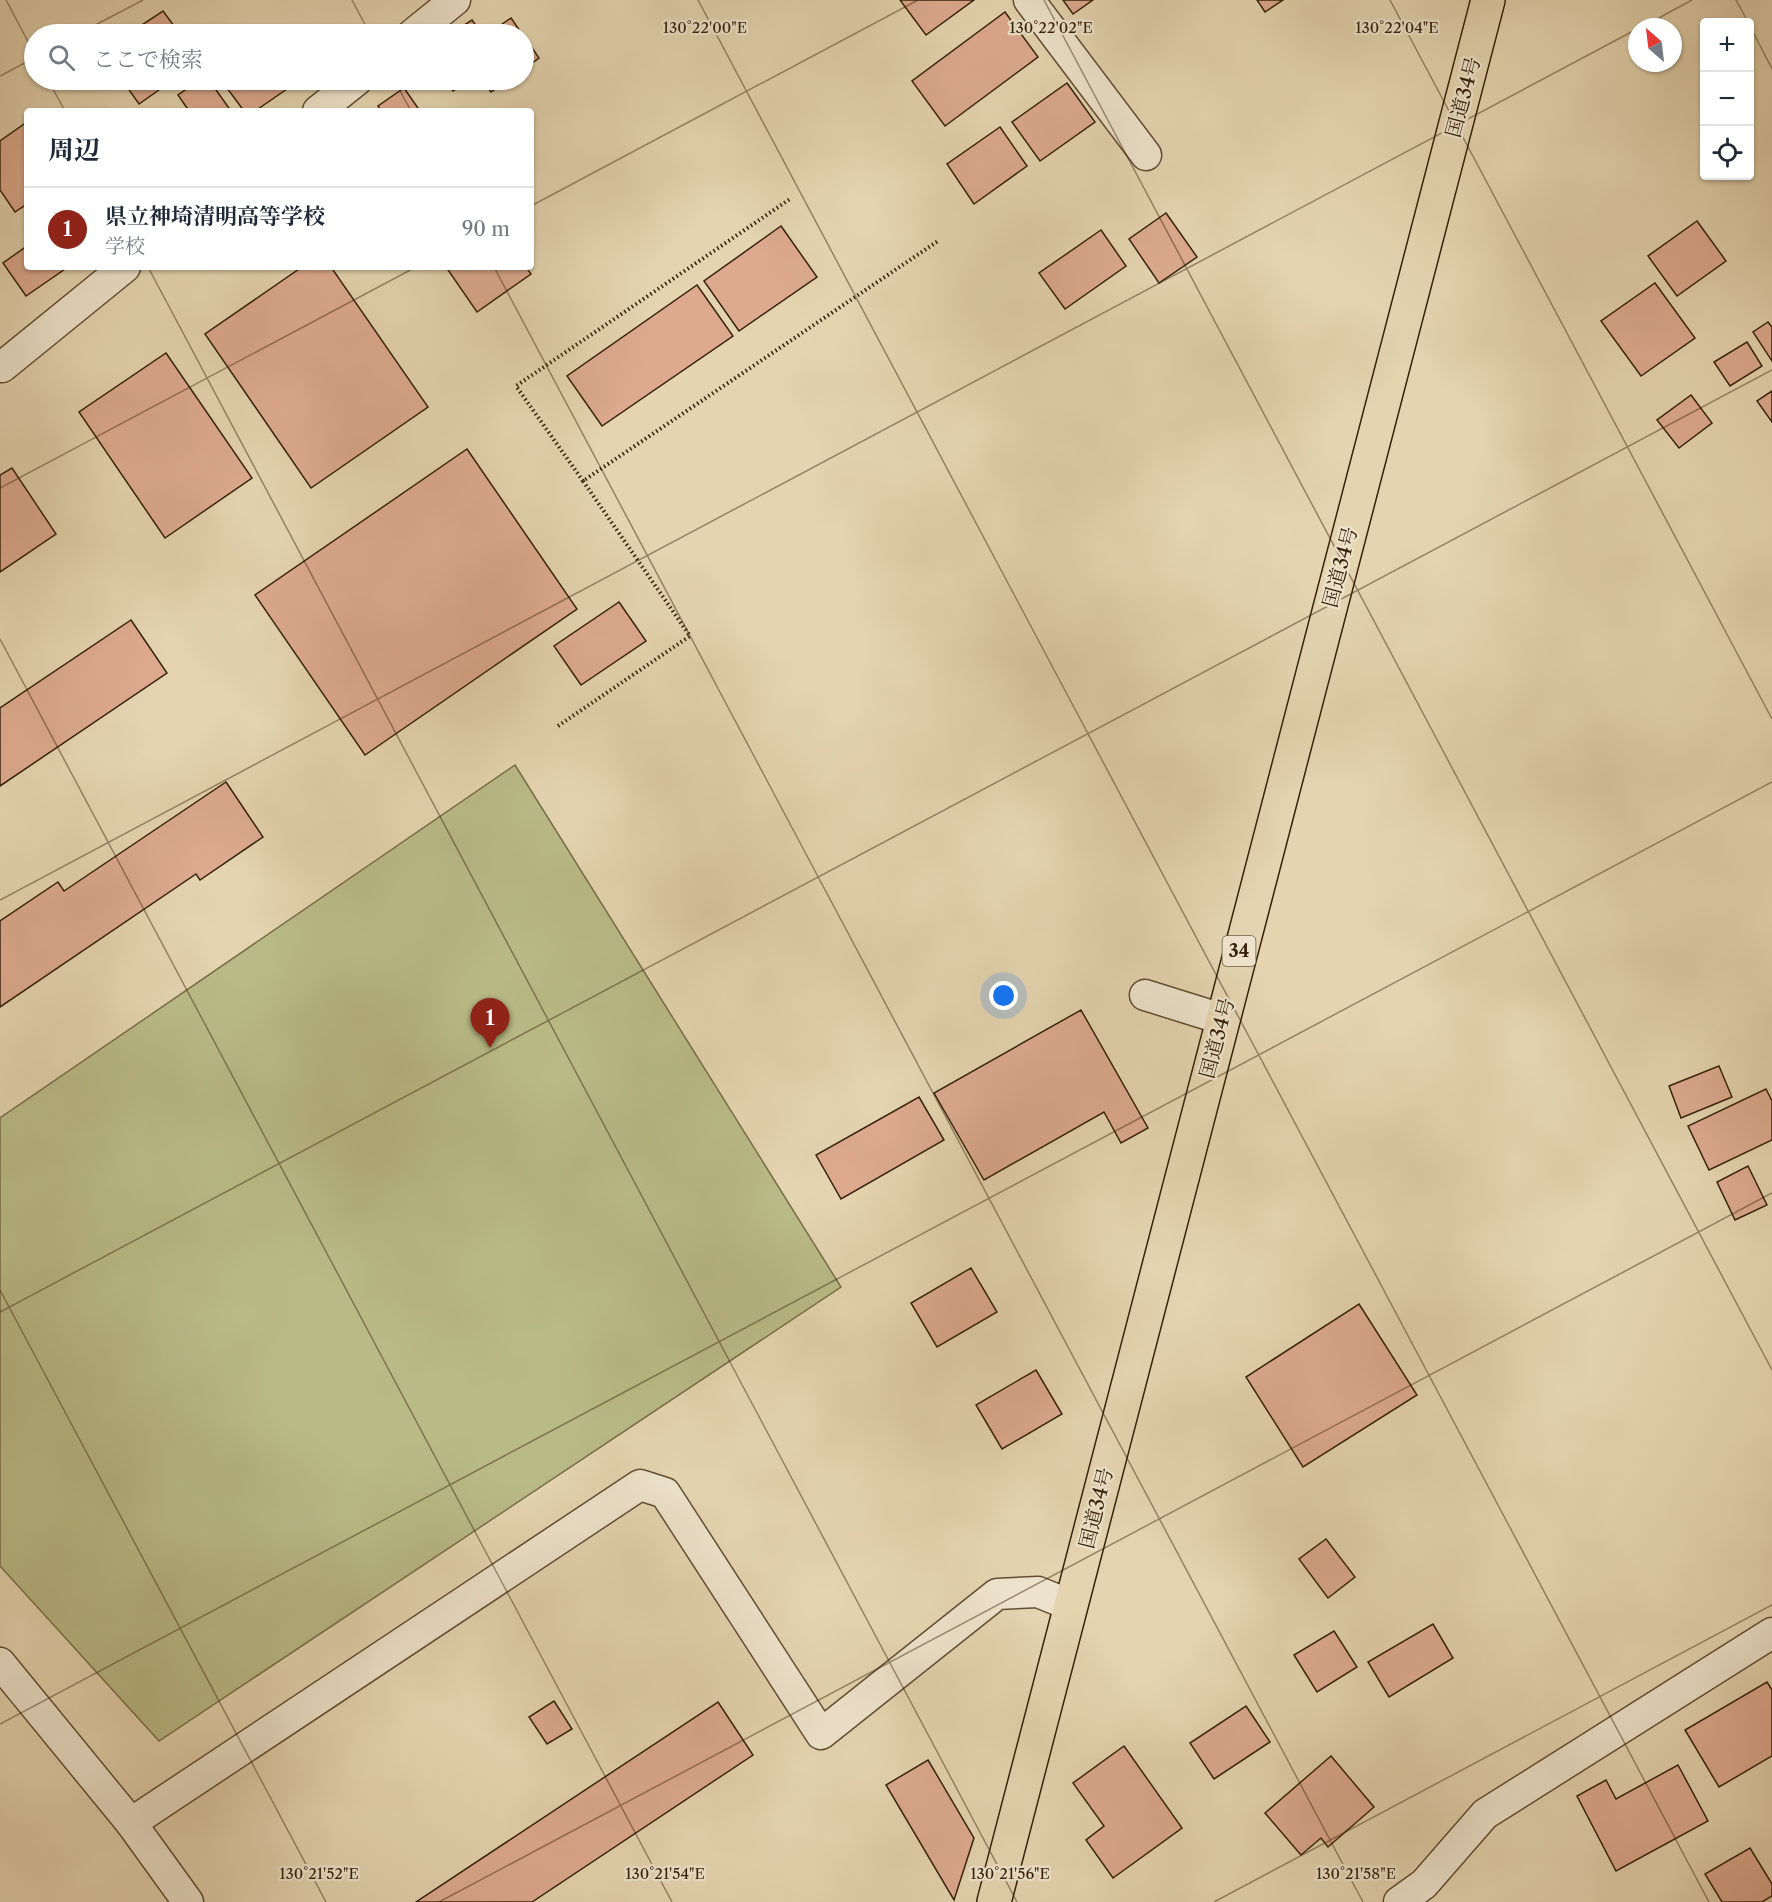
<!DOCTYPE html>
<html lang="ja">
<head>
<meta charset="utf-8">
<style>
	:root { --surface:#fff; --page:#f6f6f7; --text:#1f2937; --muted:#747a83; --line:#e0e1e3; --accent:#8f2418 }
	body { margin:0; font-family:"Libre Caslon Text","Noto Serif JP",serif; background:var(--page); color:var(--text) }
	.controls { position:absolute; right:18px; top:18px; display:grid; overflow:hidden; border-radius:6px; box-shadow:0 2px 4px #0004 }
	.controls button { width:54px; height:54px; display:grid; place-items:center; padding:0; border:0; border-bottom:2px solid var(--line); background:var(--surface); color:var(--text); font:30px sans-serif }
	.compass { position:absolute; left:1628px; top:18px; width:54px; height:54px; border-radius:50%; background:var(--surface); box-shadow:0 2px 4px #0004; rotate:332deg }
	.you { position:absolute; left:1004px; top:996px; width:21px; height:21px; margin:-15px; border:4px solid #fff; border-radius:50%; background:#1a73e8; box-shadow:0 0 0 9px #1a73e833 }
	.badge { display:grid; place-items:center; width:39px; height:39px; border-radius:50%; background:var(--accent); color:#fff; font-size:20px; font-weight:700 }
	.pin { position:absolute; translate:-50% -50px; filter:drop-shadow(0 2px 3px #0008) }
	.pin::after { content:''; position:absolute; top:32px; width:21px; height:18px; background:inherit; clip-path:polygon(0 0,100% 0,50% 100%) }
	.list { margin:0; padding:0; list-style:none }
	h2 { display:flex; justify-content:space-between; align-items:center; height:78px; margin:0; padding:0 24px; font-size:26px }
	h2 small { font-size:20px; font-weight:400; color:var(--muted) }
	.list li { display:grid; grid-template-columns:39px 1fr auto; gap:18px; align-items:center; box-sizing:border-box; height:84px; padding:0 24px; border-top:2px solid var(--line) }
	.list b { display:block; font-size:22px; white-space:nowrap }
	.list p { margin:0; font-size:20px; white-space:nowrap; color:var(--muted) }
	.list em { font-size:20px; font-style:normal; color:var(--muted) }
	.icon { flex:none; width:33px; height:33px; fill:none; stroke:currentColor; stroke-width:2; stroke-linecap:round; stroke-linejoin:round }
	.map { position:relative; flex:none; width:1772px; height:1902px; overflow:hidden }
	.search { position:absolute; background:var(--surface); box-shadow:0 2px 4px #0004; left:24px; top:24px; width:510px; height:66px; display:flex; align-items:center; gap:15px; box-sizing:border-box; padding:0 21px; border-radius:33px; color:var(--muted); font-size:22px }
	.panel { position:absolute; background:var(--surface); box-shadow:0 2px 4px #0004; left:24px; top:108px; width:510px; height:162px; border-radius:6px }
	.map>svg:first-child { display:block }
	.green { fill:#b9bb87; stroke:#786e48; stroke-width:1.5 }
	.building { fill:#ddaa90; stroke:#362209; stroke-width:1.5 }
	.lines { fill:none; stroke-linecap:round; stroke-linejoin:round }
	.minor-casing { stroke:#624e33; stroke-width:33 }
	.trunk-casing { stroke:#362209; stroke-width:36 }
	.path { stroke:#362209; stroke-width:4; stroke-dasharray:1.5 3; stroke-linecap:butt }
	.minor { stroke:#ede3cc; stroke-width:30 }
	.trunk { stroke:#e4d4b0; stroke-width:33 }
	.ticks { fill:none; stroke:#362209; stroke-width:1.5; stroke-opacity:0.45 }
	.labels { text-anchor:middle; dominant-baseline:central; stroke-width:4.5; stroke-linejoin:round; paint-order:stroke }
	.shield { fill:#ede3cc; stroke:#6d5c44; stroke-width:1.5 }
	.shield-label { font-size:18px; font-weight:bold; fill:#362209 }
	.street-label { font-size:20px; fill:#362209; stroke:#ede3cc }
	.ticks-label { font-size:15px; text-anchor:middle; fill:#362209; stroke:#ede3cc; stroke-width:4.5; stroke-linejoin:round; paint-order:stroke }
</style>
</head>
<body>
<div class="map">
<svg width="1772" height="1902" viewBox="0 0 1772 1902">
	<rect width="100%" height="100%" fill="#e4d4b0"/>
	<filter id="stains"><feTurbulence type="fractalNoise" baseFrequency=".00333" numOctaves="4"/><feColorMatrix values="0 0 0 0 .2 0 0 0 0 .09 0 0 0 0 .02 0 0 0 .5 -.17"/></filter>
	<radialGradient id="worn" r=".72"><stop offset=".6" stop-color="#630" stop-opacity="0"/><stop offset="1" stop-color="#630" stop-opacity=".3"/></radialGradient>
	<polygon class="green" points="515,765 841,1287 159,1741 0,1566 0,1118"/>
	<g class="building">
		<polygon points="900,0 974,0 926,35"/>
		<polygon points="1063,0 1093,0 1073,14"/>
		<polygon points="1257,0 1283,0 1265,12"/>
		<polygon points="163,11 180,34 128,34"/>
		<polygon points="1005,12 1038,57 945,126 912,81"/>
		<polygon points="511,18 522,34 488,34"/>
		<polygon points="472,20 482,34 450,34"/>
		<polygon points="524,36 539,58 524,69"/>
		<polygon points="122,80 173,80 139,104"/>
		<polygon points="200,80 209,80 231,111 189,111 178,95"/>
		<polygon points="221,80 300,80 255,111 244,111"/>
		<polygon points="444,80 470,80 453,91"/>
		<polygon points="482,80 509,80 491,92"/>
		<polygon points="1067,83 1095,122 1040,161 1012,122"/>
		<polygon points="404,88 420,111 381,111 378,106"/>
		<polygon points="27,122 27,204 15,212 0,190 0,141"/>
		<polygon points="1000,127 1027,166 974,204 947,164"/>
		<polygon points="1166,213 1197,257 1159,283 1129,239"/>
		<polygon points="1697,221 1726,261 1677,296 1648,256"/>
		<polygon points="781,226 817,277 739,331 704,281"/>
		<polygon points="1101,230 1126,266 1065,309 1039,273"/>
		<polygon points="27,246 27,267 68,267 26,296 3,263"/>
		<polygon points="302,267 331,267 428,407 311,488 205,334"/>
		<polygon points="446,267 526,267 531,274 477,312"/>
		<polygon points="1655,283 1695,338 1641,376 1601,321"/>
		<polygon points="697,285 733,336 602,426 567,376"/>
		<polygon points="1768,322 1772,327 1772,361 1753,332"/>
		<polygon points="1747,342 1762,366 1730,386 1714,362"/>
		<polygon points="166,353 252,478 165,538 79,412"/>
		<polygon points="1772,391 1772,422 1757,401"/>
		<polygon points="1691,395 1712,423 1679,448 1657,420"/>
		<polygon points="467,449 577,609 365,755 255,595"/>
		<polygon points="12,468 56,534 0,572 0,475"/>
		<polygon points="619,602 646,641 581,685 554,646"/>
		<polygon points="131,620 167,673 0,786 0,708"/>
		<polygon points="226,782 263,837 200,880 196,874 0,1007 0,921 58,882 64,891"/>
		<polygon points="1081,1010 1148,1128 1121,1143 1104,1112 984,1180 934,1093"/>
		<polygon points="1719,1066 1732,1097 1681,1118 1669,1086"/>
		<polygon points="1766,1089 1772,1101 1772,1140 1709,1170 1688,1126"/>
		<polygon points="919,1097 944,1140 841,1199 816,1155"/>
		<polygon points="1748,1166 1767,1205 1735,1220 1717,1182"/>
		<polygon points="971,1268 997,1312 937,1347 911,1303"/>
		<polygon points="1359,1304 1417,1395 1303,1467 1246,1377"/>
		<polygon points="1036,1370 1062,1414 1002,1449 976,1405"/>
		<polygon points="1326,1539 1355,1577 1328,1598 1299,1559"/>
		<polygon points="1433,1624 1453,1658 1389,1697 1368,1662"/>
		<polygon points="1334,1631 1357,1667 1317,1692 1294,1655"/>
		<polygon points="1767,1682 1772,1690 1772,1756 1719,1787 1685,1730"/>
		<polygon points="554,1701 572,1729 547,1744 529,1717"/>
		<polygon points="718,1702 753,1755 532,1902 416,1902"/>
		<polygon points="1246,1706 1270,1742 1214,1779 1190,1743"/>
		<polygon points="1124,1746 1182,1828 1113,1878 1086,1840 1104,1826 1073,1783"/>
		<polygon points="1331,1756 1374,1807 1328,1847 1321,1838 1301,1855 1265,1813"/>
		<polygon points="928,1760 974,1838 954,1900 886,1785"/>
		<polygon points="1678,1765 1708,1821 1616,1871 1577,1796 1606,1780 1616,1799"/>
		<polygon points="1750,1848 1772,1884 1772,1896 1762,1902 1722,1902 1705,1874"/>
	</g>
	<g class="lines">
		<defs>
			<g id="minor">
				<polyline points="1029,0 1146,155"/>
				<polyline points="413,34 455,0"/>
				<polyline points="318,111 357,80"/>
				<polyline points="0,365 2,367 125,267"/>
				<polyline points="1145,995 1222,1019"/>
				<polyline points="0,1663 131,1823 188,1902"/>
				<polyline points="131,1823 640,1485 665,1493 821,1734 997,1594 1038,1592 1070,1605"/>
				<polyline points="1399,1902 1424,1884 1485,1814 1772,1633"/>
			</g>
			<polyline id="trunk" points="994,1902 1488,0"/>
		</defs>
		<use href="#minor" class="minor-casing"/>
		<use href="#trunk" class="trunk-casing"/>
		<g class="path">
			<polyline points="583,481 516,386 790,199"/>
			<polyline points="558,726 690,636 583,481 938,241"/>
		</g>
		<use href="#minor" class="minor"/>
		<use href="#trunk" class="trunk"/>
	</g>
	<path class="ticks" d="M6,0L34,53M352,0L370,34M698,0L1709,1902M1044,0L1772,1370M1390,0L1772,719M1736,0L1748,22M1750,26L1772,69M1642,27L1692,0M78,34L143,0M0,76L34,58M48,80L65,111M394,80L411,111M531,206L918,0M148,267L1017,1902M494,267L1363,1902M0,488L416,267M0,639L672,1902M0,900L1637,29M0,1290L326,1902M0,1312L1772,370M0,1724L1772,782M439,1902L1772,1193M1214,1902L1772,1605"/>
	<g class="labels">
		<rect class="shield" x="1222.5" y="936" width="33" height="30" rx="4.5"/>
		<g class="shield-label">
			<text x="1239" y="951">34</text>
		</g>
		<g class="street-label">
			<text transform="translate(1463 97) rotate(-75)">国道34号</text>
			<text transform="translate(1340 567) rotate(-75)">国道34号</text>
			<text transform="translate(1217 1038) rotate(-75)">国道34号</text>
			<text transform="translate(1096 1508) rotate(-76)">国道34号</text>
		</g>
	</g>
	<g class="ticks-label">
		<text x="705" y="33">130°22'00"E</text>
		<text x="1051" y="33">130°22'02"E</text>
		<text x="1397" y="33">130°22'04"E</text>
		<text x="319" y="1879">130°21'52"E</text>
		<text x="665" y="1879">130°21'54"E</text>
		<text x="1010" y="1879">130°21'56"E</text>
		<text x="1356" y="1879">130°21'58"E</text>
	</g>
	<rect width="100%" height="100%" filter="url(#stains)"/>
	<rect width="100%" height="100%" fill="url(#worn)"/>
</svg>
<div class="controls">
<button>+</button>
<button>−</button>
<button><svg class="icon" aria-label="locate" viewBox="0 0 24 24"><circle cx="12" cy="12" r="6"/><path d="M12 2v4M12 18v4M2 12h4M18 12h4"/></svg></button>
</div>
<svg class="compass" viewBox="-18 -18 36 36"><path d="M0-13l5 13h-10z" fill="#e53935"/><path d="M0 13l5-13h-10z" fill="#747a83"/></svg>
<div class="you"></div>
<div class="pin badge" style="left:490px;top:1048px">1</div>
<div class="search"><svg class="icon" aria-label="search" viewBox="0 0 24 24"><circle cx="10" cy="10" r="6"/><path d="M15 15l6 6"/></svg>ここで検索</div>
<section class="panel">
<h2>周辺<small></small></h2>
<ul class="list">
<li><span class="badge">1</span><div><b>県立神埼清明高等学校</b><p>学校</p></div><em>90 m</em></li>
</ul>
</section>
</div>
</body>
</html>
